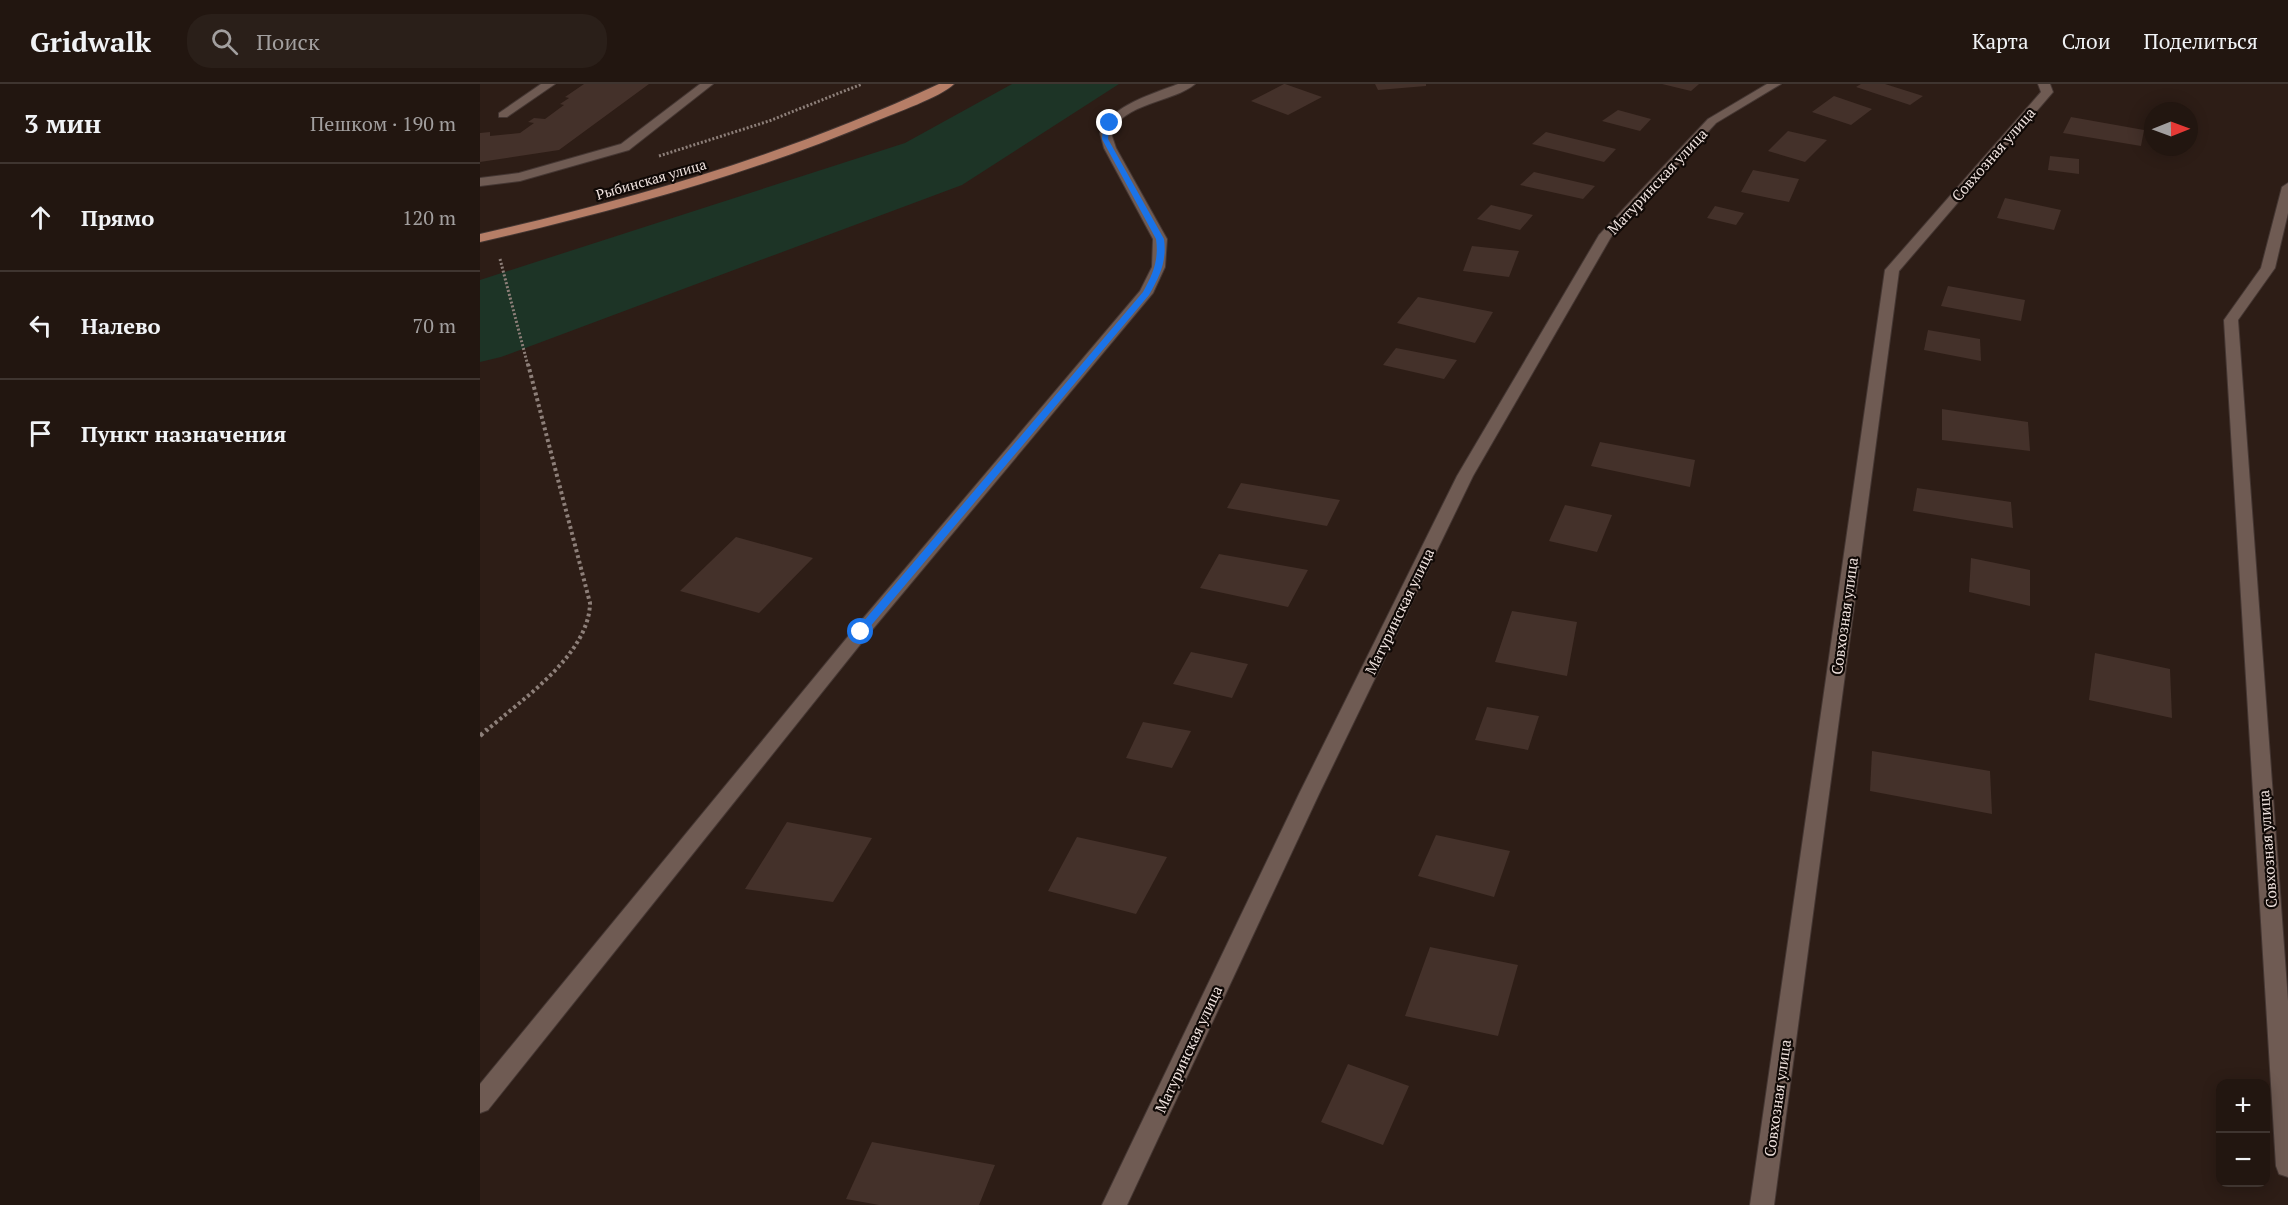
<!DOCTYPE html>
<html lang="ru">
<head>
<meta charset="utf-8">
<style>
	:root { --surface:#221610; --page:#2a1f19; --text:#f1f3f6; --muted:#a29f9f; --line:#3f3530 }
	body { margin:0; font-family:"PT Serif",serif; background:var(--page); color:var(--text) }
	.controls { position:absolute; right:18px; bottom:18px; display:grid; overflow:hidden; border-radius:12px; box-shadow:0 3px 15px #0003 }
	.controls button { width:54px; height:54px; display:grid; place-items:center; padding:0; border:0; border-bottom:2px solid var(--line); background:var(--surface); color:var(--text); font:30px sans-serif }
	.compass { position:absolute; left:1664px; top:18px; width:54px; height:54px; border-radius:50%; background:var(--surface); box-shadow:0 3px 15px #0003; rotate:89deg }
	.stop { position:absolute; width:18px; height:18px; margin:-14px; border:4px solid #1a73e8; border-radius:50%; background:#fff }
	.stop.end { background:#1a73e8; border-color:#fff; box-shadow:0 2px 6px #0008 }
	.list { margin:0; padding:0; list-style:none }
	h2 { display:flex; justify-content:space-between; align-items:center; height:78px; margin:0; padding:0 24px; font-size:26px }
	h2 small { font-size:20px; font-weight:400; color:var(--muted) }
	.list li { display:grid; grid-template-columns:39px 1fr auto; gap:18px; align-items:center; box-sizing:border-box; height:108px; padding:0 24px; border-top:2px solid var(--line) }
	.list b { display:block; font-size:22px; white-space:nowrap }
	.list em { font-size:20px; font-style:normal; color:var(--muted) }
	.icon { flex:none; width:33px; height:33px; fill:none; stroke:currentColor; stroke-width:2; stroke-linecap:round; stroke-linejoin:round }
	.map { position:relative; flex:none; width:1808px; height:1121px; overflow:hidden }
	header { display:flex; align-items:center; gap:36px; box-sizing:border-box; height:84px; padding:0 30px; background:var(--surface); border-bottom:2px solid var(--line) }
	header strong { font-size:28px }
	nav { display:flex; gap:33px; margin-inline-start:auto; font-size:21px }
	.search { width:420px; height:54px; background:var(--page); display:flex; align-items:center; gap:15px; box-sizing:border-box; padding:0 21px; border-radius:24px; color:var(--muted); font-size:22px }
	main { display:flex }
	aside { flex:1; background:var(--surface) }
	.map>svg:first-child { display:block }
	.green { fill:#1d3426 }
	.building { fill:#44312a }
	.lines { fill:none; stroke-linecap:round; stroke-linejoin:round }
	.minor-casing { stroke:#453733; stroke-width:2 }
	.major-casing { stroke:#453733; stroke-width:2 }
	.path-far2 { stroke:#8d7f79; stroke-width:3; stroke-dasharray:2 2; stroke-linecap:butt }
	.path-far1 { stroke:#8d7f79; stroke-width:4; stroke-dasharray:3 3; stroke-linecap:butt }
	.path { stroke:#8d7f79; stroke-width:4.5; stroke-dasharray:4 4; stroke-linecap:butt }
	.minor { fill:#6f5b53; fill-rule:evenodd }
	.major { fill:#b67e67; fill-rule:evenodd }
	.route { fill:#1a73e8 }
	.labels { text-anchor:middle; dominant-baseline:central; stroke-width:4.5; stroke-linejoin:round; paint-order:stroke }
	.far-street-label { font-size:14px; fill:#f0e3df; stroke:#100906 }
	.street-label { font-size:15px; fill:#f0e3df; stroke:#100906 }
</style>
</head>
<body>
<header>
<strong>Gridwalk</strong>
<div class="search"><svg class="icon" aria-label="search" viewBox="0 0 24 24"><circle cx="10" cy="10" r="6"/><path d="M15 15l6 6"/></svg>Поиск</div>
<nav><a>Карта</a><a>Слои</a><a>Поделиться</a></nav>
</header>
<main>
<aside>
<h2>3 мин<small>Пешком · 190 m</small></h2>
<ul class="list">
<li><svg class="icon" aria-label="ahead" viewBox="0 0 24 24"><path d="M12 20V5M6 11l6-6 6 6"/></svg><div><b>Прямо</b></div><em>120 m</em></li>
<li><svg class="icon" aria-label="left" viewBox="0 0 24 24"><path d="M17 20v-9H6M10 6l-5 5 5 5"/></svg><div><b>Налево</b></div><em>70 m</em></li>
<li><svg class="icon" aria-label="arrive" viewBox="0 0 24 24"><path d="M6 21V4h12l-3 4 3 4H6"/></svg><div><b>Пункт назначения</b></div></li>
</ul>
</aside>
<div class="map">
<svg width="1808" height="1121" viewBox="0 0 1808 1121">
	<rect width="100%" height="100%" fill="#2d1d16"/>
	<polygon class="green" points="532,0 639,0 482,101 21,273 0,278 0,196 425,59"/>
	<g class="building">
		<polygon points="104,0 169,0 79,66 0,78 0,49 10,48 10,52 40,49 54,39 48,38 54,34 65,35 84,21 80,20 89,14 85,13"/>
		<polygon points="804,0 805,0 842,13 808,31 771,17"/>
		<polygon points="895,0 946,0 946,2 898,6"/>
		<polygon points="1182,0 1219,0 1211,7"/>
		<polygon points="1381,0 1405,0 1443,12 1430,21 1376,3"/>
		<polygon points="1354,12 1392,25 1371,41 1332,28"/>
		<polygon points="1138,26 1171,35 1160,47 1122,37"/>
		<polygon points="1591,33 1664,46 1661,62 1583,49"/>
		<polygon points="1308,47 1347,56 1325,78 1288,67"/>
		<polygon points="1066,48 1136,65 1124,78 1052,60"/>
		<polygon points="1570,72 1599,75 1599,90 1568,86"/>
		<polygon points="1273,86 1319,95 1309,118 1261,108"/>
		<polygon points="1054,88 1115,102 1103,115 1040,101"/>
		<polygon points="1525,114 1581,126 1574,146 1517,134"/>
		<polygon points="1011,121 1053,131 1040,146 997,135"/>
		<polygon points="1235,122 1264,129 1256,141 1227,134"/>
		<polygon points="992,162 1039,167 1029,193 983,187"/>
		<polygon points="1468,202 1545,216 1541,237 1461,222"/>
		<polygon points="938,213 1013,228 995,259 917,239"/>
		<polygon points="1448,246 1500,255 1501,277 1444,266"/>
		<polygon points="916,264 977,276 964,295 903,281"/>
		<polygon points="1462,325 1548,338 1550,367 1462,356"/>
		<polygon points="1120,358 1215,376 1210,403 1111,382"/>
		<polygon points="761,399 860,416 847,442 747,424"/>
		<polygon points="1437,404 1531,418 1533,444 1433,427"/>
		<polygon points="1085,421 1132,431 1117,468 1069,457"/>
		<polygon points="256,453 333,474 279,529 200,507"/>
		<polygon points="739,470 828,486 808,523 720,504"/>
		<polygon points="1491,474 1550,486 1550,522 1489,508"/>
		<polygon points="1032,527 1097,538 1087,592 1015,578"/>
		<polygon points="711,568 768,580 752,614 693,600"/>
		<polygon points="1615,569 1690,585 1692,634 1609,616"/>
		<polygon points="1007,623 1059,632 1048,666 995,656"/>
		<polygon points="663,638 711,647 692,684 646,674"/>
		<polygon points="1392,667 1510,687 1512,730 1390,707"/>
		<polygon points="307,738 392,754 353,818 265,805"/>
		<polygon points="956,751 1030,767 1014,813 938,792"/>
		<polygon points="597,753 687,773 656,830 568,807"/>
		<polygon points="950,863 1038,881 1018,952 925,932"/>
		<polygon points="868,980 929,1002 903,1061 841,1038"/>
		<polygon points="392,1058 515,1081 499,1121 399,1121 366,1115"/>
	</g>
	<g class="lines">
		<defs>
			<g id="minor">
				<polygon points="61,0 75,0 27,33 19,33 19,29"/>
				<polygon points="220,0 233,0 149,66 40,97 0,102 0,94 39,89 141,60"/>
				<path d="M698,0H715C694,18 643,19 631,49L636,64L687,155L685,183L673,209L387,552L8,1026L0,1029V1000L375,544L660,207L672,183L673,155L624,64L620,49C631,21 673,10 698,0Z"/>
				<polygon points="1287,0 1301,0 1236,39 1131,153 993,392 839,710 647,1121 622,1121 819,710 977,392 1119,151 1228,35"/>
				<polygon points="1558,0 1570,0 1573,8 1419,187 1294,1121 1270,1121 1405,186 1561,8"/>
				<polygon points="1808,99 1808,129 1795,184 1758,236 1808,917 1808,1093 1799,1090 1796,1082 1744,236 1781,184 1802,103"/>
			</g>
			<path id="major" d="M459,0H474C461,13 415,29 396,37C268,91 135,127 0,158V150C158,114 311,69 459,0Z"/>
		</defs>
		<use href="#minor" class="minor-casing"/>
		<use href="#major" class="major-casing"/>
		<g class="path-far2">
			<polyline points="179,72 289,37 382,0"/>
			<polyline points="20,175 48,282"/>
		</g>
		<path class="path-far1" d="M6,647C42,615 109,571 110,519L48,280"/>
		<polyline class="path" points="0,652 7,645"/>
		<use href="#minor" class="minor"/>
		<use href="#major" class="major"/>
	</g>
	<path class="route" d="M630,37L634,39L629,46L628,55L684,155C687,177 680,192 669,211L384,550H377V545L663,208C673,190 679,176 676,155L622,55L623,46Z"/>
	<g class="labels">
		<g class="far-street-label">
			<text transform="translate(171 95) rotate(-16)">Рыбинская улица</text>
		</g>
		<g class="street-label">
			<text transform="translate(1513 70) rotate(-49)">Совхозная улица</text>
			<text transform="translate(1177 97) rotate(-47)">Матуринская улица</text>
			<text transform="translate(919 527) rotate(-64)">Матуринская улица</text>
			<text transform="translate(1364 532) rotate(-82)">Совхозная улица</text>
			<text transform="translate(1787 765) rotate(-94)">Совхозная улица</text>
			<text transform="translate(708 965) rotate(-65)">Матуринская улица</text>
			<text transform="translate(1297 1014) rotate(-82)">Совхозная улица</text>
		</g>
	</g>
</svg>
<div class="controls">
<button>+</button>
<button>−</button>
</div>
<svg class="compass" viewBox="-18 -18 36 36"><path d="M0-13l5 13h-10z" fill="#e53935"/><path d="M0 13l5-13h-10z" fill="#a29f9f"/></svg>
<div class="stop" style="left:381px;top:548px"></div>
<div class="stop end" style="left:630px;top:39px"></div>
</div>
</main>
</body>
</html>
